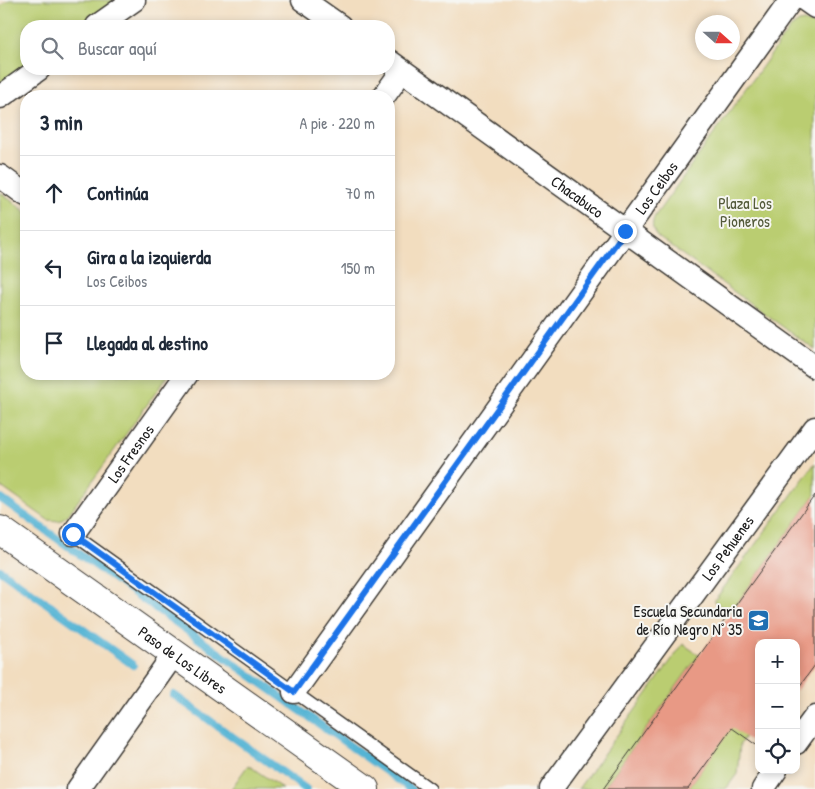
<!DOCTYPE html>
<html lang="es">
<head>
<meta charset="utf-8">
<style>
	:root { --surface:#fff; --page:#f2f2f3; --text:#1f2937; --muted:#747a83; --line:#e0e1e3 }
	body { margin:0; font-family:"Patrick Hand",sans-serif; background:var(--page); color:var(--text) }
	.controls { position:absolute; right:15px; bottom:15px; display:grid; overflow:hidden; border-radius:10px; box-shadow:0 2px 8px #0003 }
	.controls button { width:45px; height:45px; display:grid; place-items:center; padding:0; border:0; border-bottom:1px solid var(--line); background:var(--surface); color:var(--text); font:25px sans-serif }
	.compass { position:absolute; left:695px; top:15px; width:45px; height:45px; border-radius:50%; background:var(--surface); box-shadow:0 2px 8px #0003; rotate:111deg }
	.stop { position:absolute; width:15px; height:15px; margin:-11px; border:4px solid #1a73e8; border-radius:50%; background:#fff }
	.stop.end { background:#1a73e8; border-color:#fff; box-shadow:0 1px 5px #0008 }
	.list { margin:0; padding:0; list-style:none }
	h2 { display:flex; justify-content:space-between; align-items:center; height:65px; margin:0; padding:0 20px; font-size:21px }
	h2 small { font-size:16px; font-weight:400; color:var(--muted) }
	.list li { display:grid; grid-template-columns:32px 1fr auto; gap:15px; align-items:center; box-sizing:border-box; height:75px; padding:0 20px; border-top:1px solid var(--line) }
	.list b { display:block; font-size:19px; white-space:nowrap }
	.list p { margin:0; font-size:16px; white-space:nowrap; color:var(--muted) }
	.list em { font-size:16px; font-style:normal; color:var(--muted) }
	.icon { flex:none; width:28px; height:28px; fill:none; stroke:currentColor; stroke-width:2; stroke-linecap:round; stroke-linejoin:round }
	.map { position:relative; flex:none; width:815px; height:789px; overflow:hidden }
	.search { position:absolute; background:var(--surface); box-shadow:0 2px 8px #0003; left:20px; top:20px; width:375px; height:55px; display:flex; align-items:center; gap:12px; box-sizing:border-box; padding:0 18px; border-radius:20px; color:var(--muted); font-size:19px }
	.panel { position:absolute; background:var(--surface); box-shadow:0 2px 8px #0003; left:20px; top:90px; width:375px; height:290px; border-radius:20px }
	.map>svg:first-child { display:block }
	.green { fill:#bacd71; stroke:#6b7446 }
	.lines { fill:none; stroke-linecap:round; stroke-linejoin:round }
	.stream { stroke:#55b4d4; stroke-width:8 }
	.building { fill:#e89985 }
	.service-casing { stroke:#3c3934; stroke-width:14 }
	.minor-casing { stroke:#3c3934; stroke-width:25 }
	.tertiary-casing { stroke:#3c3934; stroke-width:30 }
	.service { stroke:#fff; stroke-width:11 }
	.minor { stroke:#fff; stroke-width:22 }
	.tertiary { stroke:#fff; stroke-width:28 }
	.route { stroke:#1a73e8; stroke-width:6 }
	.labels { text-anchor:middle; dominant-baseline:central; stroke-width:4; stroke-linejoin:round; paint-order:stroke }
	.street-label { font-size:16px; fill:#1c1c1c; stroke:#f6f6f2 }
	.park-label { font-size:16px; fill:#535a3a; stroke:#f6f6f2 }
	.poi-label { font-size:16px; fill:#1c1c1c; stroke:#f6f6f2; text-anchor:end }
</style>
</head>
<body>
<div class="map">
<svg width="815" height="789" viewBox="0 0 815 789">
	<rect width="100%" height="100%" fill="#f6f6f2"/>
	<filter id="ink" filterUnits="userSpaceOnUse"><feTurbulence type="fractalNoise" baseFrequency=".02" numOctaves="2"/><feDisplacementMap in="SourceGraphic" scale="10" xChannelSelector="R" yChannelSelector="G"/><feConvolveMatrix kernelMatrix="1 2 1 2 8 2 1 2 1" color-interpolation-filters="sRGB"/></filter>
	<filter id="wash" filterUnits="userSpaceOnUse"><feTurbulence type="fractalNoise" baseFrequency=".0096" numOctaves="4" result="noise"/><feDisplacementMap in="SourceGraphic" scale="20" xChannelSelector="R" yChannelSelector="G"/><feGaussianBlur stdDeviation="1.12" result="paint"/><feColorMatrix in="noise" values="0 0 0 0 0 0 0 0 0 0 0 0 0 0 0 0 0 1.4 0 .05"/><feComposite in="paint" operator="in"/></filter>
	<g filter="url(#wash)">
		<rect width="100%" height="100%" fill="#f2ddbf"/>
		<g class="green">
			<polygon points="9,0 117,0 81,26 26,26 26,66 0,85 0,6"/>
			<path d="M804,21L815,26V350L658,237C652,231 651,224 655,216L790,28L799,22Z"/>
			<polygon points="0,192 26,212 26,374 169,374 68,515 59,521 48,520 0,486"/>
			<polygon points="815,463 815,495 730,613 714,601"/>
			<polygon points="683,644 699,655 603,789 578,789"/>
			<polygon points="736,721 749,730 740,744 737,774 726,789 688,789"/>
			<polygon points="248,765 283,789 231,789"/>
		</g>
		<g class="lines">
			<g class="stream">
				<polyline points="0,498 411,789"/>
				<polyline points="0,570 133,665"/>
				<polyline points="174,695 306,789"/>
			</g>
		</g>
		<g id="blocks">
			<polygon class="building" points="815,495 815,665 796,691 796,643 759,643 759,747 732,728 688,789 603,789"/>
		</g>
	</g>
	<g filter="url(#ink)">
		<use href="#blocks" fill-opacity="0" stroke="#3c3934" stroke-width="1"/>
		<g class="lines">
			<defs>
				<polyline id="service" points="73,534 430,789"/>
				<g id="minor">
					<polyline points="303,0 340,26"/>
					<polyline points="805,0 815,7"/>
					<polyline points="97,26 134,0"/>
					<path id="s1" d="M389,61L815,367"/>
					<polyline points="384,96 402,71"/>
					<polyline points="0,97 39,69"/>
					<polyline points="0,176 26,195"/>
					<path id="s2" d="M73,534L187,374"/>
					<path id="s3" d="M294,692L791,0"/>
					<polyline points="796,743 815,717"/>
					<polyline points="78,789 174,654"/>
					<path id="s4" d="M551,789L815,428"/>
					<polyline points="763,789 776,770"/>
				</g>
				<g id="tertiary">
					<path id="s5" d="M0,530L365,789"/>
				</g>
			</defs>
			<use href="#service" class="service-casing"/>
			<use href="#minor" class="minor-casing"/>
			<use href="#tertiary" class="tertiary-casing"/>
			<use href="#service" class="service"/>
			<use href="#minor" class="minor"/>
			<use href="#tertiary" class="tertiary"/>
		</g>
	</g>
	<g class="lines" filter="url(#ink)">
		<polyline class="route" points="73,534 294,692 625,231"/>
	</g>
	<defs>
		<symbol id="school-square" viewBox="-11 -11 22 22"><rect x="-9" y="-9" width="18" height="18" rx="4" fill="#1f6fb2" stroke="#f6f6f2"/><path d="M0-5L7-2L0 1L-7-2ZM-4 1L0 2.5L4 1V4Q0 6-4 4Z" fill="#fff"/></symbol>
	</defs>
	<g fill-rule="evenodd">
		<use href="#school-square" x="746" y="608" width="25" height="25"/>
	</g>
	<g class="labels">
		<g class="street-label">
			<text stroke="none"><textPath href="#s3" startOffset="621">Los Ceibos</textPath></text>
			<text stroke="none"><textPath href="#s1" startOffset="232">Chacabuco</textPath></text>
			<text stroke="none"><textPath href="#s2" startOffset="99">Los Fresnos</textPath></text>
			<text stroke="none"><textPath href="#s4" startOffset="299">Los Pehuenes</textPath></text>
			<text stroke="none"><textPath href="#s5" startOffset="224">Paso de Los Libres</textPath></text>
		</g>
		<g class="park-label">
			<text x="745" y="203">Plaza Los<tspan x="745" dy="18">Pioneros</tspan></text>
		</g>
		<g class="poi-label">
			<text x="742" y="611">Escuela Secundaria<tspan x="742" dy="18">de Río Negro N° 35</tspan></text>
		</g>
	</g>
</svg>
<div class="controls">
<button>+</button>
<button>−</button>
<button><svg class="icon" aria-label="locate" viewBox="0 0 24 24"><circle cx="12" cy="12" r="6"/><path d="M12 2v4M12 18v4M2 12h4M18 12h4"/></svg></button>
</div>
<svg class="compass" viewBox="-18 -18 36 36"><path d="M0-13l5 13h-10z" fill="#e53935"/><path d="M0 13l5-13h-10z" fill="#747a83"/></svg>
<div class="stop" style="left:73px;top:534px"></div>
<div class="stop end" style="left:625px;top:231px"></div>
<div class="search"><svg class="icon" aria-label="search" viewBox="0 0 24 24"><circle cx="10" cy="10" r="6"/><path d="M15 15l6 6"/></svg>Buscar aquí</div>
<section class="panel">
<h2>3 min<small>A pie · 220 m</small></h2>
<ul class="list">
<li><svg class="icon" aria-label="ahead" viewBox="0 0 24 24"><path d="M12 20V5M6 11l6-6 6 6"/></svg><div><b>Continúa</b></div><em>70 m</em></li>
<li><svg class="icon" aria-label="left" viewBox="0 0 24 24"><path d="M17 20v-9H6M10 6l-5 5 5 5"/></svg><div><b>Gira a la izquierda</b><p>Los Ceibos</p></div><em>150 m</em></li>
<li><svg class="icon" aria-label="arrive" viewBox="0 0 24 24"><path d="M6 21V4h12l-3 4 3 4H6"/></svg><div><b>Llegada al destino</b></div></li>
</ul>
</section>
</div>
</body>
</html>
